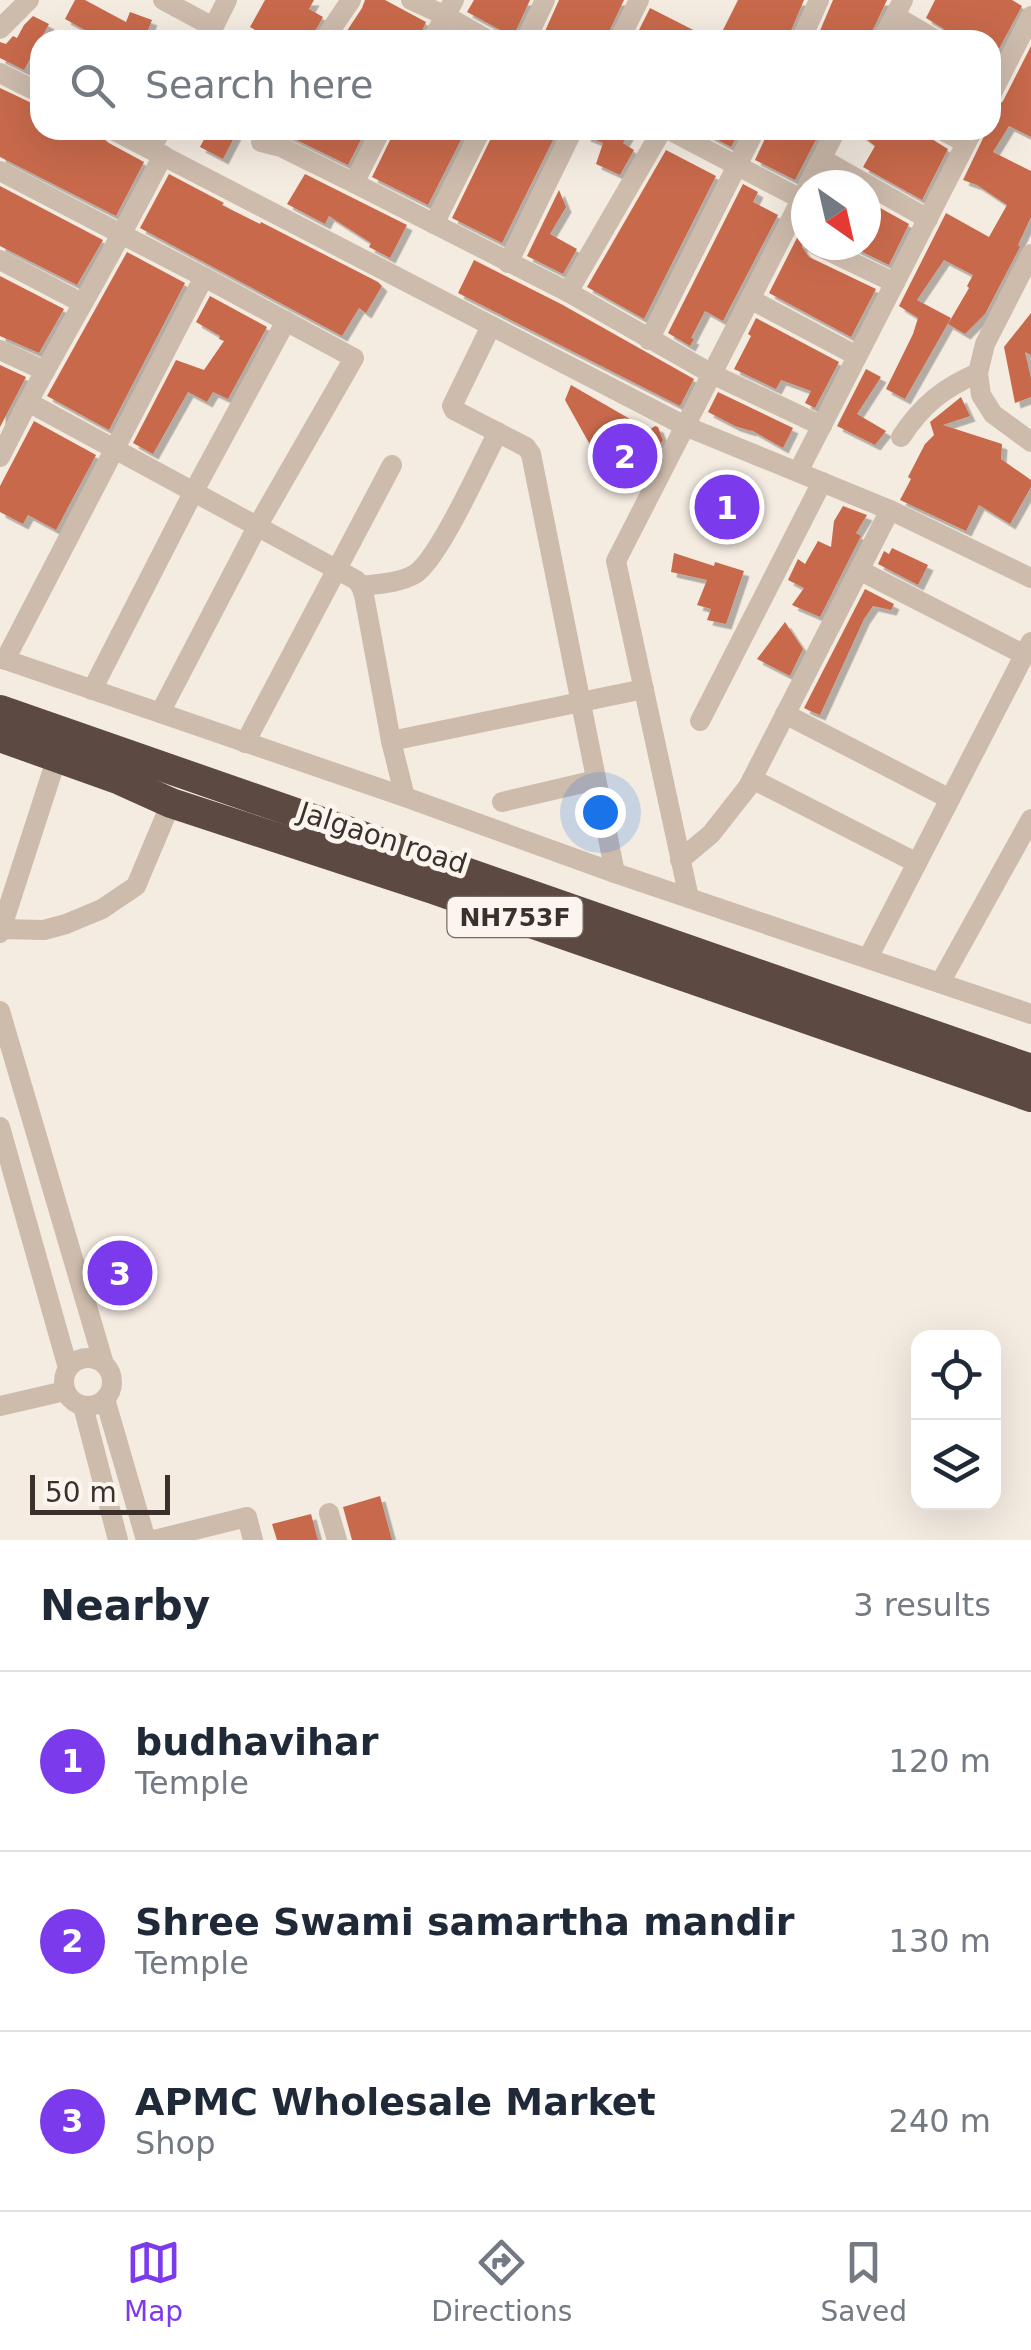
<!DOCTYPE html>
<html lang="en">
<head>
<meta charset="utf-8">
<style>
	:root { --surface:#fff; --page:#f2f2f3; --text:#1f2937; --muted:#747a83; --line:#e0e1e3; --accent:#7c3aed }
	body { margin:0; font-family:"DejaVu Sans",sans-serif; background:var(--page); color:var(--text) }
	.controls { position:absolute; right:30px; bottom:30px; display:grid; overflow:hidden; border-radius:20px; box-shadow:0 10px 40px #0002 }
	.controls button { width:90px; height:90px; display:grid; place-items:center; padding:0; border:0; border-bottom:2px solid var(--line); background:var(--surface); color:var(--text); font:50px sans-serif }
	.compass { position:absolute; left:791px; top:170px; width:90px; height:90px; border-radius:50%; background:var(--surface); box-shadow:0 10px 40px #0002; rotate:146deg }
	.scale { position:absolute; left:30px; bottom:25px; width:140px; box-sizing:border-box; padding-left:10px; border:5px solid #3b302b; border-top:0; font-size:28px; line-height:35px; white-space:nowrap; color:#3b302b; -webkit-text-stroke:8px #fbf5ee; paint-order:stroke }
	.you { position:absolute; left:600px; top:812px; width:35px; height:35px; margin:-25px; border:8px solid #fff; border-radius:50%; background:#1a73e8; box-shadow:0 0 0 15px #1a73e833 }
	.badge { display:grid; place-items:center; width:65px; height:65px; border-radius:50%; background:var(--accent); color:#fff; font-size:32px; font-weight:700 }
	.pin { position:absolute; translate:-50% -50%; border:5px solid #fff; box-shadow:0 2px 10px #0006 }
	.list { margin:0; padding:0; list-style:none }
	h2 { display:flex; justify-content:space-between; align-items:center; height:130px; margin:0; padding:0 40px; font-size:42px }
	h2 small { font-size:32px; font-weight:400; color:var(--muted) }
	.list li { display:grid; grid-template-columns:65px 1fr auto; gap:30px; align-items:center; box-sizing:border-box; height:180px; padding:0 40px; border-top:2px solid var(--line) }
	.list b { display:block; font-size:38px; white-space:nowrap }
	.list p { margin:0; font-size:32px; white-space:nowrap; color:var(--muted) }
	.list em { font-size:32px; font-style:normal; color:var(--muted) }
	.icon { flex:none; width:55px; height:55px; fill:none; stroke:currentColor; stroke-width:2; stroke-linecap:round; stroke-linejoin:round }
	.map { position:relative; flex:none; width:1031px; height:1540px; overflow:hidden }
	.search { position:absolute; background:var(--surface); box-shadow:0 10px 40px #0002; left:30px; right:30px; top:30px; height:110px; display:flex; align-items:center; gap:25px; box-sizing:border-box; padding:0 35px; border-radius:30px; color:var(--muted); font-size:38px }
	.sheet { height:670px; background:var(--surface) }
	nav { display:flex; justify-content:space-around; align-items:center; box-sizing:border-box; height:140px; border-top:2px solid var(--line); background:var(--surface); font-size:28px; color:var(--muted) }
	nav a { display:grid; justify-items:center; gap:5px }
	nav .on { color:var(--accent) }
	.map>svg:first-child { display:block }
	.building { fill:#c8694b; filter:url(#shadow) }
	.lines { fill:none; stroke-linecap:round; stroke-linejoin:round }
	.street { stroke:#cdbbac; stroke-width:20 }
	.highway { stroke:#5c4a42; stroke-width:30 }
	.labels { text-anchor:middle; dominant-baseline:central; stroke-width:10; stroke-linejoin:round; paint-order:stroke }
	.shield { fill:#fbf5ee; stroke:#756b66; stroke-width:2.5 }
	.shield-label { font-size:25px; font-weight:bold; fill:#3b302b }
	.street-label { font-size:28px; fill:#3b302b; stroke:#fbf5ee }
</style>
</head>
<body>
<div class="map">
<svg width="1031" height="1540" viewBox="0 0 1031 1540">
	<defs>
		<filter id="shadow"><feDropShadow dx="5.5" dy="5.5" stdDeviation="0" flood-color="#0004"/></filter>
	</defs>
	<rect width="100%" height="100%" fill="#f4ebe1"/>
	<g class="building">
		<polygon points="75,0 85,0 126,22 130,12 152,20 144,40 89,40 92,34 65,19"/>
		<polygon points="265,0 314,0 309,9 323,17 310,40 273,40 250,27"/>
		<polygon points="365,0 385,0 426,22 418,40 341,40 362,8"/>
		<polygon points="474,0 530,0 513,37 467,12"/>
		<polygon points="559,0 624,0 605,40 541,40"/>
		<polygon points="738,0 804,0 787,40 718,40"/>
		<polygon points="833,0 887,0 868,40 816,40"/>
		<polygon points="935,0 1012,0 1022,6 993,60 991,59 991,40 950,40 944,29 926,18"/>
		<polygon points="650,8 713,40 634,40"/>
		<polygon points="33,16 49,24 24,70 0,58 0,42 6,44 13,36 17,38 24,25"/>
		<polygon points="1031,46 1031,137 1009,126 993,152 1031,171 1031,217 1018,245 1020,247 985,314 965,334 948,324 969,288 967,286 973,275 944,260 917,300 951,318 905,399 886,389 913,334 918,318 899,306 946,213 989,237 1007,205 977,185 963,180 987,130 991,130 991,112 1003,101"/>
		<polygon points="0,88 40,107 40,130 93,130 100,134 107,142 144,162 116,216 0,157"/>
		<polygon points="209,130 238,130 223,159 200,147"/>
		<polygon points="283,130 366,130 348,165 282,133"/>
		<polygon points="395,130 466,130 428,205 372,177"/>
		<polygon points="495,130 558,130 502,243 452,218"/>
		<polygon points="587,130 631,130 623,143 634,150 620,175 596,164 603,143 585,136"/>
		<polygon points="699,130 740,130 731,147"/>
		<polygon points="769,130 821,130 795,180 755,160"/>
		<polygon points="855,130 927,130 930,138 948,149 922,200 863,167 875,146"/>
		<polygon points="666,150 716,176 644,319 587,287"/>
		<polygon points="169,174 224,203 222,205 260,224 261,222 378,282 382,286 366,313 359,308 342,336 140,228"/>
		<polygon points="305,174 407,225 390,258 369,247 371,243 329,216 325,224 287,204"/>
		<polygon points="743,184 758,192 753,202 778,215 723,321 705,311 691,338 694,339 690,346 668,333"/>
		<polygon points="0,186 103,240 77,285 0,246"/>
		<polygon points="559,190 566,207 550,234 577,249 563,274 527,256"/>
		<polygon points="866,200 909,224 889,265 848,245 866,245"/>
		<polygon points="802,228 806,231 802,247 809,257 876,289 851,337 769,293"/>
		<polygon points="127,252 185,283 109,430 47,396"/>
		<polygon points="474,260 561,304 694,379 680,406 458,293"/>
		<polygon points="0,276 64,309 39,353 0,336"/>
		<polygon points="210,296 267,327 228,399 213,392 207,402 188,392 153,454 133,443 176,360 204,370 224,341 219,339 220,336 196,322"/>
		<polygon points="1031,313 1031,355 1025,352 1031,378 1031,397 1015,403 1004,347"/>
		<polygon points="756,318 839,362 815,408 805,403 811,391 781,380 776,389 734,369 751,336 748,334"/>
		<polygon points="0,365 26,377 0,427"/>
		<polygon points="866,369 881,377 857,414 886,431 875,445 837,426"/>
		<polygon points="571,385 649,430 655,426 658,427 663,440 654,457 619,477 601,449 594,452 565,400"/>
		<polygon points="718,392 793,428 783,448 751,430 751,431 735,426 708,412"/>
		<polygon points="961,397 970,416 943,425 1002,444 1001,459 1031,480 1031,487 1010,524 979,505 966,531 900,500 911,479 908,477 925,444 934,435 930,422"/>
		<polygon points="34,421 96,455 56,530 28,515 23,524 0,512 0,486"/>
		<polygon points="843,506 867,515 856,533 861,536 820,617 792,605 804,588 788,580 798,559 805,564 818,541 831,547 834,521"/>
		<polygon points="892,548 928,565 918,585 878,564 884,551 889,554"/>
		<polygon points="674,553 714,566 715,562 744,571 726,624 707,620 711,609 697,605 707,580 671,572"/>
		<polygon points="865,589 894,604 891,610 873,606 864,619 820,715 810,711 804,708"/>
		<polygon points="785,622 803,649 790,676 757,659"/>
		<polygon points="380,1496 392,1540 352,1540 343,1507"/>
		<polygon points="311,1514 318,1540 277,1540 272,1524"/>
	</g>
	<g class="lines">
		<g class="street">
			<polyline points="163,0 213,27"/>
			<polyline points="411,0 446,16 488,40"/>
			<polyline points="895,16 936,40"/>
			<polyline points="0,29 29,0"/>
			<polyline points="207,40 227,0"/>
			<polyline points="324,40 351,0"/>
			<polyline points="432,40 454,0"/>
			<polyline points="526,40 545,0"/>
			<polyline points="619,40 639,0"/>
			<polyline points="801,40 819,0"/>
			<polyline points="882,40 903,0"/>
			<polyline points="0,73 40,93"/>
			<polyline points="991,95 1031,16"/>
			<polyline points="113,130 685,426 890,510 1031,578"/>
			<polyline points="269,130 261,142 281,147 354,183 568,292 712,374 822,426"/>
			<polyline points="669,130 801,199"/>
			<polyline points="941,130 966,143"/>
			<polyline points="151,149 161,130"/>
			<path d="M163,155C121,239 73,319 28,402L356,580L361,586L364,595L391,741L405,797"/>
			<polyline points="822,159 928,219"/>
			<polyline points="0,171 204,277 5,660"/>
			<polyline points="354,183 381,130"/>
			<polyline points="808,185 836,130"/>
			<polyline points="434,224 481,130"/>
			<polyline points="816,245 895,283"/>
			<polyline points="1031,254 985,344 978,373 981,395 993,414 1031,442"/>
			<polyline points="0,260 82,303"/>
			<polyline points="508,263 573,130"/>
			<polyline points="568,292 662,130"/>
			<polyline points="750,299 857,356"/>
			<polyline points="491,326 452,406 454,410 526,447 531,454 615,873"/>
			<polyline points="649,340 755,130"/>
			<polyline points="0,350 45,371"/>
			<path d="M901,437C922,405 943,388 978,373"/>
			<polyline points="0,457 28,402"/>
			<polyline points="798,472 973,130"/>
			<polyline points="859,570 1025,655"/>
			<path d="M361,586C378,584 400,583 415,574C439,559 482,462 498,432"/>
			<polyline points="0,658 405,797 615,873 1031,1014"/>
			<polyline points="92,690 194,491 286,321"/>
			<polyline points="160,713 258,525 354,358 204,277"/>
			<polyline points="785,714 950,799"/>
			<polyline points="700,721 822,482"/>
			<polyline points="391,741 644,689"/>
			<polyline points="245,743 392,465"/>
			<polyline points="752,779 917,863"/>
			<polyline points="502,802 596,780"/>
			<polyline points="680,860 711,834 748,787 890,510"/>
			<polyline points="689,898 616,561 806,190"/>
			<polyline points="1,929 44,930 66,924 102,909 136,886 171,803"/>
			<polyline points="0,933 57,757"/>
			<polyline points="868,958 1031,642"/>
			<polyline points="940,983 1031,819"/>
			<polyline points="0,1011 104,1364"/>
			<polyline points="0,1127 68,1368"/>
			<circle cx="88" cy="1382" r="24"/>
			<polyline points="105,1399 146,1540"/>
			<polyline points="0,1406 65,1391"/>
			<polyline points="83,1406 118,1540"/>
			<polyline points="329,1513 337,1540"/>
			<polyline points="154,1540 247,1517 253,1540"/>
		</g>
		<g class="highway">
			<polyline points="0,710 1031,1069"/>
			<polyline points="0,737 120,780 171,803 433,889 1031,1097"/>
		</g>
	</g>
	<g class="labels">
		<rect class="shield" x="447.5" y="897" width="135" height="40" rx="8"/>
		<g class="shield-label">
			<text x="515" y="917">NH753F</text>
		</g>
		<g class="street-label">
			<text transform="translate(383 838) rotate(18)">Jalgaon road</text>
		</g>
	</g>
</svg>
<div class="controls">
<button><svg class="icon" aria-label="locate" viewBox="0 0 24 24"><circle cx="12" cy="12" r="6"/><path d="M12 2v4M12 18v4M2 12h4M18 12h4"/></svg></button>
<button><svg class="icon" aria-label="layers" viewBox="0 0 24 24"><path d="M12 4l9 5-9 5-9-5zM3 14l9 5 9-5"/></svg></button>
</div>
<svg class="compass" viewBox="-18 -18 36 36"><path d="M0-13l5 13h-10z" fill="#e53935"/><path d="M0 13l5-13h-10z" fill="#747a83"/></svg>
<div class="scale">50 m</div>
<div class="you"></div>
<div class="pin badge" style="left:727px;top:507px">1</div>
<div class="pin badge" style="left:625px;top:456px">2</div>
<div class="pin badge" style="left:120px;top:1273px">3</div>
<div class="search"><svg class="icon" aria-label="search" viewBox="0 0 24 24"><circle cx="10" cy="10" r="6"/><path d="M15 15l6 6"/></svg>Search here</div>
</div>
<section class="sheet">
<h2>Nearby<small>3 results</small></h2>
<ul class="list">
<li><span class="badge">1</span><div><b>budhavihar</b><p>Temple</p></div><em>120 m</em></li>
<li><span class="badge">2</span><div><b>Shree Swami samartha mandir</b><p>Temple</p></div><em>130 m</em></li>
<li><span class="badge">3</span><div><b>APMC Wholesale Market</b><p>Shop</p></div><em>240 m</em></li>
</ul>
</section>
<nav>
<a class="on"><svg class="icon" aria-label="map" viewBox="0 0 24 24"><path d="M3 6l6-2 6 2 6-2v14l-6 2-6-2-6 2zM9 4v14M15 6v14"/></svg>Map</a>
<a><svg class="icon" aria-label="directions" viewBox="0 0 24 24"><path d="M12 3l9 9-9 9-9-9zM9 14v-3h6M13 9l2 2-2 2"/></svg>Directions</a>
<a><svg class="icon" aria-label="saved" viewBox="0 0 24 24"><path d="M7 4h10v16l-5-4-5 4z"/></svg>Saved</a>
</nav>
</body>
</html>
